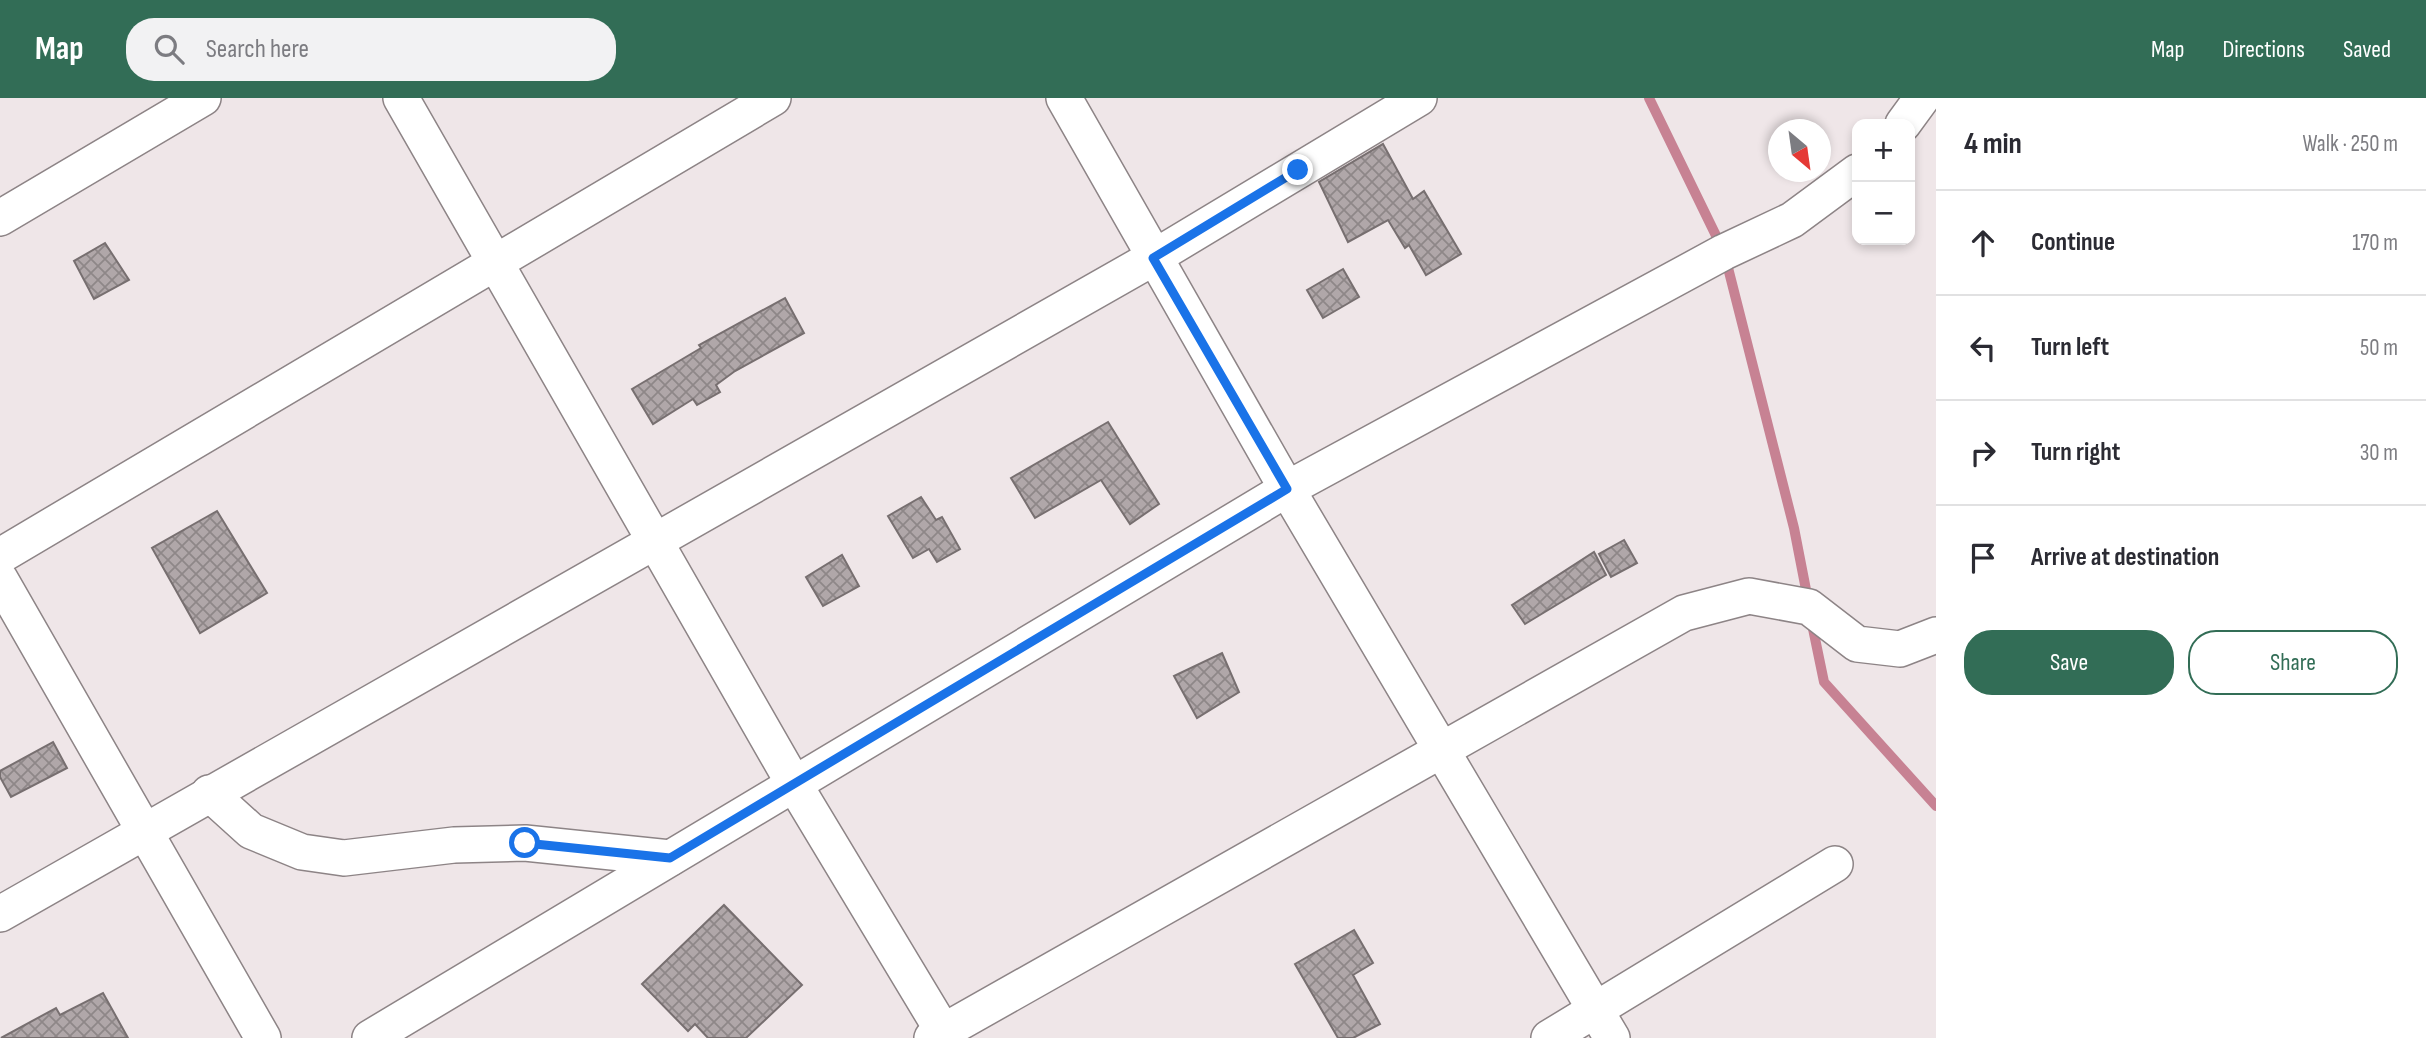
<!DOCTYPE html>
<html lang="en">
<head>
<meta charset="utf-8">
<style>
	:root { --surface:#fff; --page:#f2f2f3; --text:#2b2b33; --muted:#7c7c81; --line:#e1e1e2; --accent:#326d56 }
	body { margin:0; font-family:"Sofia Sans Condensed",sans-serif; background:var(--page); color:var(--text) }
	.controls { position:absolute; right:21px; top:21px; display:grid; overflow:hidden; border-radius:14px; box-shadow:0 4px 10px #0003 }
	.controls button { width:63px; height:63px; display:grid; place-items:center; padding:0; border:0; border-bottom:2px solid var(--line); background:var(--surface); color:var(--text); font:35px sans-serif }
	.compass { position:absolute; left:1768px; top:21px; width:63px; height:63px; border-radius:50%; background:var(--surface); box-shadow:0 4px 10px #0003; rotate:151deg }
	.stop { position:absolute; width:21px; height:21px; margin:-16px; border:5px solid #1a73e8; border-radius:50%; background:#fff }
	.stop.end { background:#1a73e8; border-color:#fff; box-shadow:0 2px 7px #0008 }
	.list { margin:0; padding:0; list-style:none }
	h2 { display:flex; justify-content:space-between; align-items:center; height:91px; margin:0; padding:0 28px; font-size:30px }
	h2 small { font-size:23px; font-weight:400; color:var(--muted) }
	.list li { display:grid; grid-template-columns:46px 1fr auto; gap:21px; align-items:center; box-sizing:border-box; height:105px; padding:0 28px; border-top:2px solid var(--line) }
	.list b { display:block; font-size:26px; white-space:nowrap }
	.list em { font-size:23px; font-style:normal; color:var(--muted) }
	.actions { display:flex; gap:14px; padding:21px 28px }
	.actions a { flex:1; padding:16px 0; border:2px solid var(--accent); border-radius:28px; text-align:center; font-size:24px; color:var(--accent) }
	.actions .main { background:var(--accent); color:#fff }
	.icon { flex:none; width:38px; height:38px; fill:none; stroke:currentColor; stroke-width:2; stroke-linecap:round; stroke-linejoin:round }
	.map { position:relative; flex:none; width:1936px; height:940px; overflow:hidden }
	header { display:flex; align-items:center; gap:42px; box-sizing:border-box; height:98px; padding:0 35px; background:var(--accent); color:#fff }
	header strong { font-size:33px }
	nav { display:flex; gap:38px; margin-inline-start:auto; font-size:24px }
	.search { width:490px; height:63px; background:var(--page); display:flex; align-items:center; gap:18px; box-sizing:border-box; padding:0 24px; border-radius:28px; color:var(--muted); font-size:26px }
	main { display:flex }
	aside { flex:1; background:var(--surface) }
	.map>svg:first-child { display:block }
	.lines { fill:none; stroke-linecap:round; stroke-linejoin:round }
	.stream { stroke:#c78293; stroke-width:10 }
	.building { fill:url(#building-cross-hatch); stroke:#776f70; stroke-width:2 }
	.street-casing { stroke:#8d8486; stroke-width:38 }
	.street { stroke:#fff; stroke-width:35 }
	.route { stroke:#1a73e8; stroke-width:9 }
</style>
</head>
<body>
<header>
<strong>Map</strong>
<div class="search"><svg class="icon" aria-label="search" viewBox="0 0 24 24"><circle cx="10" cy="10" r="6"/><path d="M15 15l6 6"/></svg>Search here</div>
<nav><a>Map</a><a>Directions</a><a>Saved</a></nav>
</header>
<main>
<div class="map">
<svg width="1936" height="940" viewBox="0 0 1936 940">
	<defs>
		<pattern id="building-cross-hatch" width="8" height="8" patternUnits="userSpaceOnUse" patternTransform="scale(1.75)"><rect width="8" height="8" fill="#b0a7a9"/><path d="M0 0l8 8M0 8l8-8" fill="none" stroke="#8e8788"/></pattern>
	</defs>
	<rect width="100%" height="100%" fill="#efe6e8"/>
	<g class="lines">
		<g class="stream">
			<polyline points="1649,0 1724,154 1794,430 1808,502"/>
			<polyline points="1811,521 1824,584 1936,708"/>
		</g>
	</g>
	<g class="building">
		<polygon points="1383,46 1413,101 1424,93 1461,156 1426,177 1409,147 1405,150 1388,122 1348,144 1319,84"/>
		<polygon points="105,145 129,182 94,201 74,163"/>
		<polygon points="1343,171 1359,199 1323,220 1307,192"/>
		<polygon points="785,200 804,235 735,273 716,287 720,294 697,307 693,301 653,326 632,291 701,250 699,247"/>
		<polygon points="1108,324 1159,406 1130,426 1101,382 1035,420 1011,380"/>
		<polygon points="921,399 936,422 942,419 960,451 937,464 929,451 913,460 888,418"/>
		<polygon points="217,413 267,495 200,535 152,450"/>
		<polygon points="1624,442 1637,465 1611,479 1599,456"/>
		<polygon points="1594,454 1606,477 1525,526 1512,507"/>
		<polygon points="842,457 859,488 823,508 806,479"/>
		<polygon points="1222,555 1239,594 1197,620 1174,578"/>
		<polygon points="53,644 67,670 11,699 0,679 0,673"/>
		<polygon points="724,807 802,887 746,940 708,940 695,926 688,933 642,886"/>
		<polygon points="1354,832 1373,865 1353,877 1380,926 1353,940 1338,940 1295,866"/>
		<polygon points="103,895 128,940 1,940 56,910 60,917"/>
	</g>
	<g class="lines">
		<defs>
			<g id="street">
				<polyline points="401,0 794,686 947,940"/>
				<polyline points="1064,0 1287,391 1612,940"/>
				<polyline points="1903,26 1922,0"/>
				<polyline points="0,120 203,0"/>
				<polyline points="0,458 773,0"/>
				<polyline points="0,481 263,940"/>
				<polyline points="209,695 251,733 302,754 344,760 454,747 525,745 670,760"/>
				<polyline points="0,816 1153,160 1419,0"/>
				<polyline points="370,940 1287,391 1724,154 1792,122 1857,74"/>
				<polyline points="932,940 1684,515 1749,498 1809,509 1857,546 1900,551 1936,537"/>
				<polyline points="1549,940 1835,766"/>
			</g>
		</defs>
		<use href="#street" class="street-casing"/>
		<use href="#street" class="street"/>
	</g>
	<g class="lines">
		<polyline class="route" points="525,745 670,760 1287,391 1153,160 1298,72"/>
	</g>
</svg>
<div class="controls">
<button>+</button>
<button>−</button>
</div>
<svg class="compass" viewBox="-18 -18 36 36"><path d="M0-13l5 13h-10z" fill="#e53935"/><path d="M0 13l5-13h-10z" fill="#7c7c81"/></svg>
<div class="stop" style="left:525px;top:745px"></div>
<div class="stop end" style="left:1298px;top:72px"></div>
</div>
<aside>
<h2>4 min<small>Walk · 250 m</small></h2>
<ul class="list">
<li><svg class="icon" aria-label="ahead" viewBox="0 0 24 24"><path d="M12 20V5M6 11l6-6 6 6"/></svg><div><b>Continue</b></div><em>170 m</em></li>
<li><svg class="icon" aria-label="left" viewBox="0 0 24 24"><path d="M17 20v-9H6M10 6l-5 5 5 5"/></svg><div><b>Turn left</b></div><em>50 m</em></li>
<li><svg class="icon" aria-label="right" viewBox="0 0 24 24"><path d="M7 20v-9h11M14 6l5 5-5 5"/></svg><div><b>Turn right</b></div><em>30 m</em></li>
<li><svg class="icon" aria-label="arrive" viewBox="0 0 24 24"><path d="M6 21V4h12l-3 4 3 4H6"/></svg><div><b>Arrive at destination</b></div></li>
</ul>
<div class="actions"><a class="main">Save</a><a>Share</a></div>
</aside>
</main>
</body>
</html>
